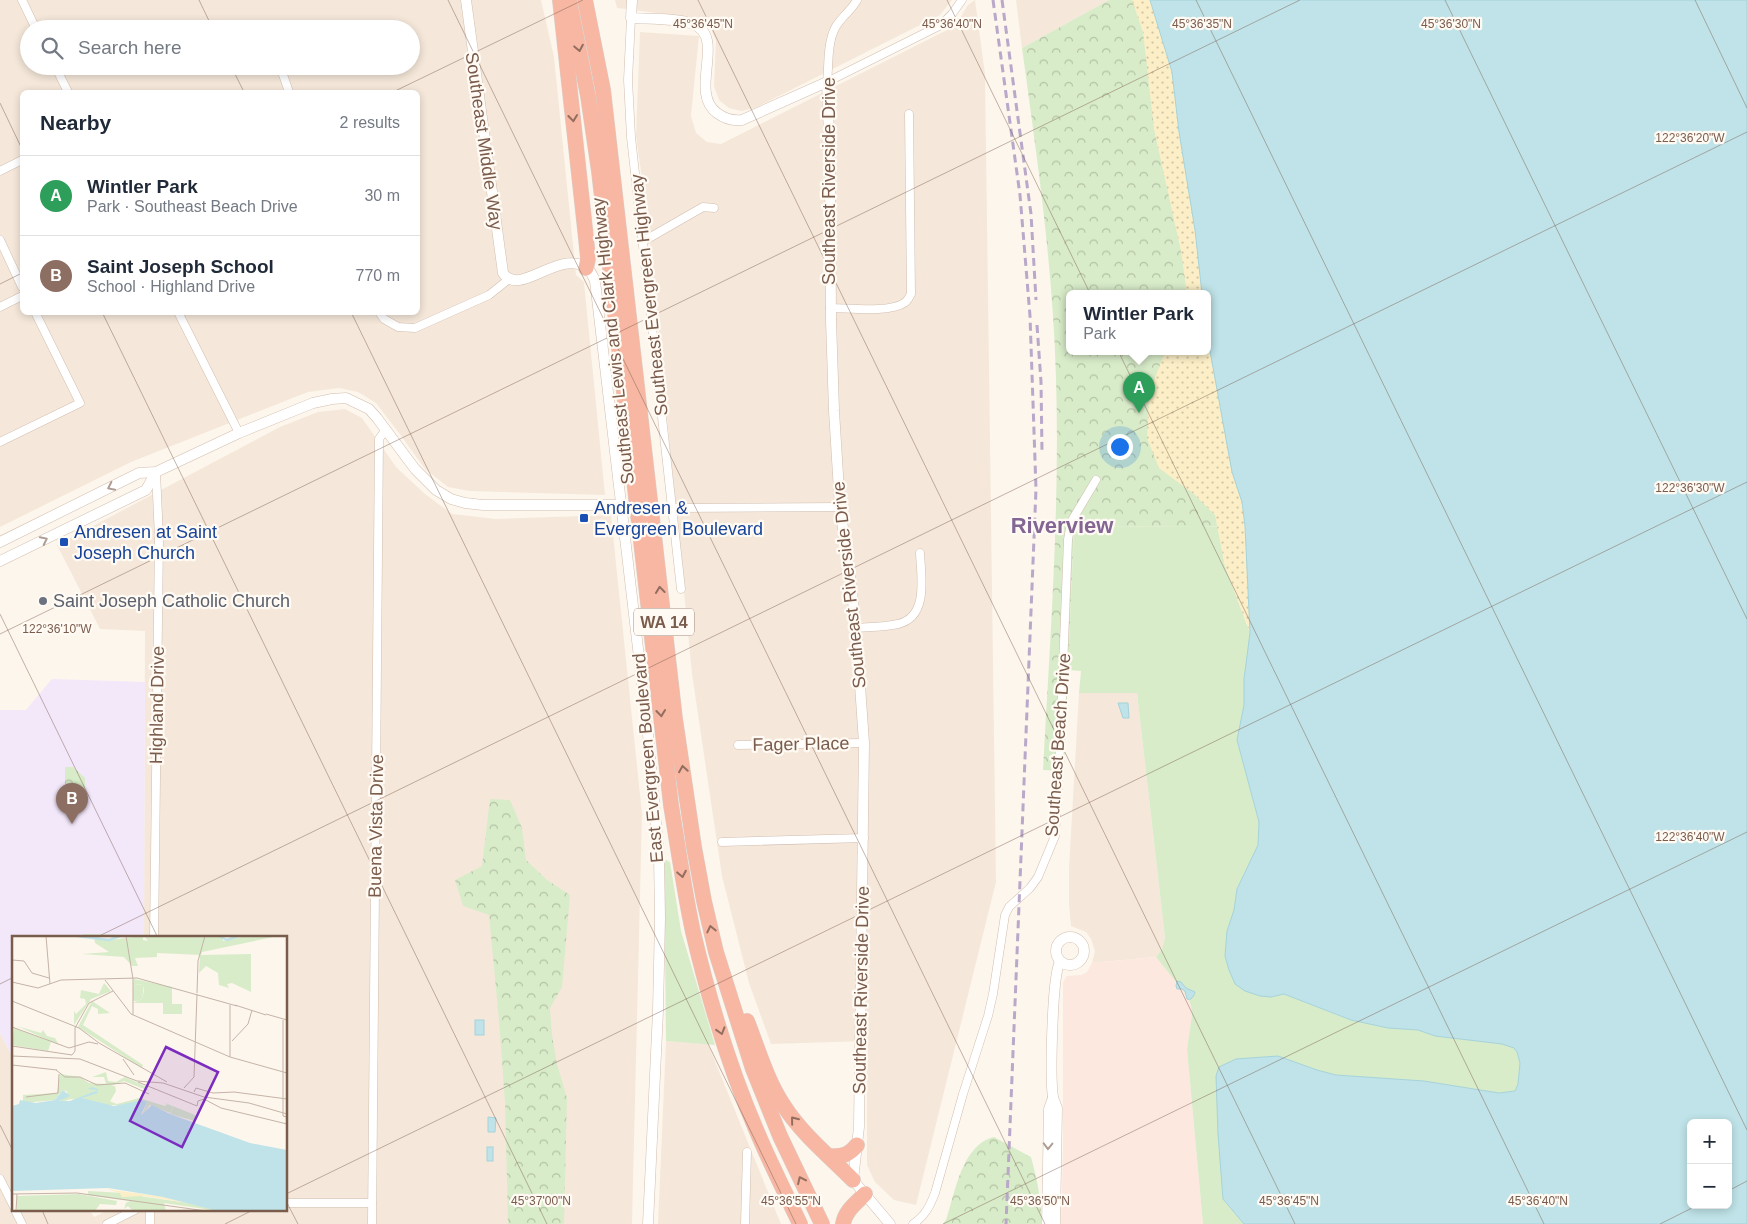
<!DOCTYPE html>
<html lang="en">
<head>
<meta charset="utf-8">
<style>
	:root { --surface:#fff; --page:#f6f6f7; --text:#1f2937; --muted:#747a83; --line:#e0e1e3; --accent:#e76f51 }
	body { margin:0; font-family:Helvetica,sans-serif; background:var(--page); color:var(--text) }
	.controls { position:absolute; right:15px; bottom:15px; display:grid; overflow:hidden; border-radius:8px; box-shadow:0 2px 8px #0003 }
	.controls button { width:45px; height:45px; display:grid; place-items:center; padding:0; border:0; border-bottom:1px solid var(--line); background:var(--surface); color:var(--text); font:25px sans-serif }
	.you { position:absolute; left:1119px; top:446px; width:18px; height:18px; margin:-12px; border:4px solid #fff; border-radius:50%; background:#1a73e8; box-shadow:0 0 0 8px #1a73e833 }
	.badge { display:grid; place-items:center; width:32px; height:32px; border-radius:50%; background:var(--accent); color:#fff; font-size:16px; font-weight:700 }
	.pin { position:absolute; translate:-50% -41px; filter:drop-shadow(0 1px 2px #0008) }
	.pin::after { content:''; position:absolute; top:26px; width:18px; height:15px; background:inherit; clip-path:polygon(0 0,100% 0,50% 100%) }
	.popup { position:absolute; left:1066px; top:290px; width:145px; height:65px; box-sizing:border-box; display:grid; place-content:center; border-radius:8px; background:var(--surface); filter:drop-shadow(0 1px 4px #0005); font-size:16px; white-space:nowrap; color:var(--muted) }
	.popup b { font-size:19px; color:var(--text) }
	.popup::after { content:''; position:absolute; left:50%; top:100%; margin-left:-10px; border:10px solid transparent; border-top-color:var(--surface) }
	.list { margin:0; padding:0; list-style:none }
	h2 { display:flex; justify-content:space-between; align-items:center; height:65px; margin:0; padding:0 20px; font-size:21px }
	h2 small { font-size:16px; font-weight:400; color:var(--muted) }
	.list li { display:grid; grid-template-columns:32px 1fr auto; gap:15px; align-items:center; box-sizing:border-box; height:80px; padding:0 20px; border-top:1px solid var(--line) }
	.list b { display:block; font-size:19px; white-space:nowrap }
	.list p { margin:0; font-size:16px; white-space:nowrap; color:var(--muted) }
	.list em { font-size:16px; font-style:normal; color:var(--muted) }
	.icon { flex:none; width:28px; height:28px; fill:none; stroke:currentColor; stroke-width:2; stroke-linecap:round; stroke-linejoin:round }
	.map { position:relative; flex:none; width:1747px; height:1224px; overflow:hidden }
	.search { position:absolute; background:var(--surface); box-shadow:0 2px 8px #0003; left:20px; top:20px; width:400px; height:55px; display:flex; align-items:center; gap:12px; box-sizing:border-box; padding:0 18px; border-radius:28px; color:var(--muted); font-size:19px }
	.panel { position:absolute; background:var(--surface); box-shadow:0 2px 8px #0003; left:20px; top:90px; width:400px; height:225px; border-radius:8px }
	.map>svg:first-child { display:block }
	.residential { fill:#f5e8da; fill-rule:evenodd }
	.commercial { fill:#fde8e0 }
	.education { fill:#f3e8fa }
	.grass { fill:#d8ecc9 }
	.forest { fill:url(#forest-crowns) }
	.sand { fill:url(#sand-dots) }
	.water { fill:#bfe3e8; stroke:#a5d3da; fill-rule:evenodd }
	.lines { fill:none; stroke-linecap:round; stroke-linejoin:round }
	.minor-casing { stroke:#d1beb0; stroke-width:9 }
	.tertiary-casing { stroke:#d1beb0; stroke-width:11 }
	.motorway-casing { stroke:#dad1cd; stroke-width:16 }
	.minor { stroke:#fff; stroke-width:8 }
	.tertiary { stroke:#fff; stroke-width:10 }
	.motorway { stroke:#f7b7a3; stroke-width:15 }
	.rail { stroke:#b9a8c9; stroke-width:3; stroke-dasharray:8 5; stroke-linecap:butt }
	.oneway { stroke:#936e5e }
	.oneway2 { stroke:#af9d94 }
	.ticks { fill:none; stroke:#7a5c4d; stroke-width:1; stroke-opacity:0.45 }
	.transit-dot { fill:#1a4fb4; stroke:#fffaf3; stroke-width:2 }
	.worship-dot { fill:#6b7280; stroke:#fffaf3; stroke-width:2 }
	.labels { text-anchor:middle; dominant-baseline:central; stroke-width:4.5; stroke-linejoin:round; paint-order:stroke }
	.shield { fill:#fffaf3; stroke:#a28b7f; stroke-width:1 }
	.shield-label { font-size:16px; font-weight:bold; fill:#7a5c4d }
	.street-label { font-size:18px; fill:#7a5c4d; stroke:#fffaf3 }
	.transit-label { font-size:18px; fill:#164399; stroke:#fffaf3; text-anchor:start }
	.worship-label { font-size:18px; fill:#5b616d; stroke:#fffaf3; text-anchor:start }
	.district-label { font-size:22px; font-weight:bold; fill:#846695; stroke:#fffaf3 }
	.inset-river { fill:none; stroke:#bfe3e8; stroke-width:2.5 }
	.inset-road { fill:none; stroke:#c5b3a7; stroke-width:1 }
	.view { fill:#7b2cbf; fill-opacity:0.15; stroke:#7b2cbf; stroke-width:2.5 }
	.inset-edge { fill:none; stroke:#7a5c4d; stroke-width:2.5 }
	.ticks-label { font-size:12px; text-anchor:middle; fill:#7a5c4d; stroke:#fffaf3; stroke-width:4.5; stroke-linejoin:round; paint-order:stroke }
</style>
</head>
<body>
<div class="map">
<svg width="1747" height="1224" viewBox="0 0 1747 1224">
	<defs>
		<pattern id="forest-crowns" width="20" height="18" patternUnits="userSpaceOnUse" patternTransform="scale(1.25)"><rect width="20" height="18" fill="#d8ecc9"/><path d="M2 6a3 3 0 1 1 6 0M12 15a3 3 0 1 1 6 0" fill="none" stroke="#b4c2a5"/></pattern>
		<pattern id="sand-dots" width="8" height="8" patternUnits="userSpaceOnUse" patternTransform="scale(1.25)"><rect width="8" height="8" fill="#fcefc7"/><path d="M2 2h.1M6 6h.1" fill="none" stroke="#d1c5a4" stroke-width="1.8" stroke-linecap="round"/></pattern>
	</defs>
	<rect width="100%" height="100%" fill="#fdf6ec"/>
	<g class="residential">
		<path d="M0,0H541L554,57L576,275L584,282L605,495L470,491L448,487L425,469L399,433L376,403L358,392L339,388L308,392L131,462L0,527ZM29,29H411V66H29ZM22,92H418V312H22Z"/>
		<polygon points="615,0 952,0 940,15 755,108 741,111 729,108 719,100 714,86 716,41 710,26 698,18 617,8"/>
		<polygon points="975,0 985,74 996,882 916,1205 894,1200 875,1182 867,1165 867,1041 771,1044 749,983 722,876 692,674 648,222 636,136 640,32 699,36 691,116 696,133 707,142 721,144 955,26 968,5"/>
		<polygon points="1016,0 1109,0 1022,48"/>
		<polygon points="345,409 362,418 396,467 425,494 452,514 496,519 611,515 642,814 632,1224 0,1224 0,1033 14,1060 14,1210 90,1210 94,1217 108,1210 286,1210 286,938 144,938 145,631 100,629 57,545 280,427 318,412"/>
		<polygon points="1079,693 1137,693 1165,938 1162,949 1156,957 1092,963 1095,951 1091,939 1086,932 1071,926 1069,904 1069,868"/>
		<polygon points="666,1041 708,1044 781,1224 658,1224"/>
	</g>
	<polygon class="commercial" points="1156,957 1188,997 1191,1006 1192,1015 1187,1049 1203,1224 1061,1224 1063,1151 1063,982 1067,976 1081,975 1087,972 1092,963"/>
	<polygon class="education" points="52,679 145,682 144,938 14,938 14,1060 0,1033 0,710 26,710"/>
	<g class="grass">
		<polygon points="1074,526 1218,527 1225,566 1250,633 1244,679 1244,705 1237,740 1259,822 1258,845 1237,889 1234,910 1227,931 1271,997 1284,994 1351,1020 1388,1028 1418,1030 1435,1036 1502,1044 1514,1048 1517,1052 1520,1063 1518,1084 1515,1091 1499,1093 1424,1081 1336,1075 1317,1070 1278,1056 1216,1083 1223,1199 1244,1224 1203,1224 1187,1049 1192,1015 1191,1006 1188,997 1156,957 1162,949 1165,938 1137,693 1079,693 1081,671 1068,670"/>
		<polygon points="664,859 670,862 681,931 715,1045 666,1041"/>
	</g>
	<g class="forest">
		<path d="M1109,0H1150L1202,294H1070V352H1208V340L1245,526L1200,527L1074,526L1064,771L1043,770C1050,639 1060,509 1056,378C1053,267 1037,157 1022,48Z"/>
		<polygon points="65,767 73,767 85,778 85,791 65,791"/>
		<polygon points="490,799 510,800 522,828 526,860 547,880 570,895 562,987 550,1008 552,1035 557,1064 567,1098 564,1223 562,1224 508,1224 505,1102 499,1020 489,915 463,906 455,880 482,866"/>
		<polygon points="83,934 123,935 123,938 83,938"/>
		<path d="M994,1137L1031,1157C1037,1179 1042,1201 1041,1224H943L946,1220C955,1193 962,1144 994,1137Z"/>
	</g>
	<g class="sand">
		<polygon points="1132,0 1150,0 1172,72 1179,132 1195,230 1202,294 1187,294 1181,251 1154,129 1143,32"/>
		<polygon points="1208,340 1232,472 1242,502 1245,526 1250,633 1225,566 1215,515 1195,495 1159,468 1147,438 1149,393 1165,352 1208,352"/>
	</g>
	<g class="water">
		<path d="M1150,0H1747V1224H1244L1223,1199L1218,1134L1216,1076L1219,1067L1236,1059L1278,1056L1317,1070L1336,1075L1424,1081L1499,1093L1515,1091L1518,1084L1520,1063L1517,1052L1514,1048L1502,1044L1435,1036L1418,1030L1388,1028L1351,1020L1284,994L1271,997L1260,996L1245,991L1235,984L1229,970L1225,956L1227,931L1234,910L1237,889L1258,845L1259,822L1237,740L1244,705V679L1250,633L1245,526L1242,502L1232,472L1208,340V294H1202L1195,230L1179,132L1172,72ZM1691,1123H1728V1205H1691Z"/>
		<polygon points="1118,703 1128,703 1129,718 1123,718"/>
		<path d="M1177,981L1181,982L1186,988L1195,992C1194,996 1191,1001 1187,999L1185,991L1182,989H1177L1176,986Z"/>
		<rect x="475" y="1020" width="9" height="15"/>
		<polygon points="488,1117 496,1118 495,1132 488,1132"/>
		<rect x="487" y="1147" width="6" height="14"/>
	</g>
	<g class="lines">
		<defs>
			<g id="minor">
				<polyline points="22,0 36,29"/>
				<polyline points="631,18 628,80 631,137 681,589"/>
				<polyline points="257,27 259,29"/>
				<polyline points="55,66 68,92"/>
				<polyline points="280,66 289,92"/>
				<polyline points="827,82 941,25 952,14 962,0"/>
				<path d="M827,82C829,65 827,44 835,28C841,17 851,11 857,0"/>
				<polyline points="0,171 22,160"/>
				<polyline points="0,240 22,287"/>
				<polyline points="642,242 703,207 714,208"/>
				<polyline points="0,307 22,296"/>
				<path d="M830,308C849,308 889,313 904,303C908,301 909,297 911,294L909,114"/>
				<polyline points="178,312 239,433"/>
				<polyline points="379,312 384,319 398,327 415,328 489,295 509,279"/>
				<polyline points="0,442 80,403 35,312"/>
				<polyline points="673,508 840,507"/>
				<path d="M856,628C870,627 885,627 898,624C929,617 921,576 920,553"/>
				<polyline points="738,745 864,743"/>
				<polyline points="722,842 864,838"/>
				<polyline points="154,938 159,538 156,472"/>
				<polyline points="0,1179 14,1207"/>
				<polyline points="286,1203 372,1203"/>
				<polyline points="15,1210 22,1224"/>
				<polyline points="107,1224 135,1210"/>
				<polyline points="150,1224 150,1210"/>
				<polyline points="372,1224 379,439 386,429"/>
				<polyline points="745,1224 747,1152"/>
				<path d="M913,1224C925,1216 930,1206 935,1193L963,1094L988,1016L993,994L1005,915L1009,907L1030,888L1038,877L1055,836L1059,771L1068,540L1071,522L1096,480"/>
			</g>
			<g id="tertiary">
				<path d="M466,0L503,273C519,297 556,252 583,266C590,269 592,274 595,281L648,734L659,856L660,918L658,1011L648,1224"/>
				<path d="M632,0L631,18C648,19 678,18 693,24C727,37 688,92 717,113C725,119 733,121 742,120L827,82L830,165L831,320L834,411L840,507L852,591L857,642L864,743L859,1127L853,1180L890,1224"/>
				<polyline points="0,542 139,473 156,472 239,433 313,403 332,399 346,398 369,409 377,418 415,469 436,490 451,499 465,503 483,505 622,505"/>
				<polyline points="0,561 146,490 156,472"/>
				<circle cx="1070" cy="951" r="14"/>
				<polyline points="1047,1224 1049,1109 1053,1098"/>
				<path d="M1055,1224L1057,1108C1056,1105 1054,1101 1053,1097C1050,1078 1052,975 1060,962"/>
			</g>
			<g id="motorway">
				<polyline points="560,0 586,238 588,258 586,268"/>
				<path d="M569,0L588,96L599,171L671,805C678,847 684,890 693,932C709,1000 730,1070 758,1134C771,1165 786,1194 800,1224"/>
				<polyline points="585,0 603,90 675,719 694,847 704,901 716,952 753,1069 780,1136 822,1224"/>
				<path d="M747,1021C758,1049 767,1081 784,1106C802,1134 829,1156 853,1180"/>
				<path d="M829,1156C842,1157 849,1155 857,1145"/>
				<path d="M843,1224C845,1211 856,1203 865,1194"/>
			</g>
		</defs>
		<use href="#minor" class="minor-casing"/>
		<use href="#tertiary" class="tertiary-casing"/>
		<use href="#motorway" class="motorway-casing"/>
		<use href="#minor" class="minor"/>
		<use href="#tertiary" class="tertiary"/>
		<use href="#motorway" class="motorway"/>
		<g class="rail">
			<polyline points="993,0 1020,195 1030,316 1036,489 1006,1224"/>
			<polyline points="1002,0 1031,214 1036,300"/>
			<polyline points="1037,325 1041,382 1042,452"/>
		</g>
	</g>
	<defs><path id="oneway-chevron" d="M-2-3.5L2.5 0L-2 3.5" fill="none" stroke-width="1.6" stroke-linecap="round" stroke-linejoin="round" transform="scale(1.25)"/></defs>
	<g class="oneway">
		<use href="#oneway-chevron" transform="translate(579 48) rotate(79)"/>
		<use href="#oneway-chevron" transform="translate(573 118) rotate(84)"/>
		<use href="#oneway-chevron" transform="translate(660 590) rotate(-96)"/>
		<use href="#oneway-chevron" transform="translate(661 713) rotate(84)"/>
		<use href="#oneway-chevron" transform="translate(683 769) rotate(-99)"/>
		<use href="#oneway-chevron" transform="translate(682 874) rotate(79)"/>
		<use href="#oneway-chevron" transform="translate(711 929) rotate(-103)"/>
		<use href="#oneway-chevron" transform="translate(721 1031) rotate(73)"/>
		<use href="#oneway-chevron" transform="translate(794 1120) rotate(-129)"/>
		<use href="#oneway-chevron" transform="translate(801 1180) rotate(-115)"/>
	</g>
	<g class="oneway2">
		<use href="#oneway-chevron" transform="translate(111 487) rotate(154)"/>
		<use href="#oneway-chevron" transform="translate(44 540) rotate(-26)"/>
		<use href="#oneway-chevron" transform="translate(1048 1146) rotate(91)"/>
	</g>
	<path class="ticks" d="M199,0L213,29M448,0L1045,1224M698,0L1295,1224M947,0L1544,1224M1196,0L1747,1130M1445,0L1747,619M1695,0L1747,108M231,66L244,92M393,92L583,0M0,103L22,149M0,284L22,273M102,312L547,1224M351,312L796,1224M0,614L158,938M0,634L1300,0M95,938L1747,132M0,984L14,977M0,1125L14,1153M1728,1191L1747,1181M286,1194L1747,482M286,1201L298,1224M42,1210L48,1224M225,1224L253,1210M943,1224L1747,832M1660,1224L1698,1205"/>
	<g class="transit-dot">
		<rect x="579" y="513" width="10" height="10" rx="2.5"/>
		<rect x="59" y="537" width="10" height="10" rx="2.5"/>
	</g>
	<circle class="worship-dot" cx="43" cy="601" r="5"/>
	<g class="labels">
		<rect class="shield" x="634" y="608.5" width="60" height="27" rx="4"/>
		<g class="shield-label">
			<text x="664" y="622">WA 14</text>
		</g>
		<g class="street-label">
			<text transform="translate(484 141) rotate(82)">Southeast Middle Way</text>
			<text transform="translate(829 181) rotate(-90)">Southeast Riverside Drive</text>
			<text transform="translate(649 295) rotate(-96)">Southeast Evergreen Highway</text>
			<text transform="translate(613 341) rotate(-96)">Southeast Lewis and Clark Highway</text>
			<text transform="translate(849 585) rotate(-96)">Southeast Riverside Drive</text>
			<text transform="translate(157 705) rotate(-89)">Highland Drive</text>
			<text transform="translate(801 744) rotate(-1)">Fager Place</text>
			<text transform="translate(1058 745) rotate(-86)">Southeast Beach Drive</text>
			<text transform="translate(648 758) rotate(-95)">East Evergreen Boulevard</text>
			<text transform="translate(376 826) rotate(-89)">Buena Vista Drive</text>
			<text transform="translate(861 990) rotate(-89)">Southeast Riverside Drive</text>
		</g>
		<g class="transit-label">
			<text x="594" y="508">Andresen &amp;<tspan x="594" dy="21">Evergreen Boulevard</tspan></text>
			<text x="74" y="532">Andresen at Saint<tspan x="74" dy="21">Joseph Church</tspan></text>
		</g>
		<g class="worship-label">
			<text x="53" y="601">Saint Joseph Catholic Church</text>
		</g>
		<g class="district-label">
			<text x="1062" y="525">Riverview</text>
		</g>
	</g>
	<g transform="translate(12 936)">
		<rect width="275" height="275" fill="#fdf6ec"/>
		<path d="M82,0L97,4L131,0V4L136,5L132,0H211V5L234,0H266L190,16L189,19L145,17V21L123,22L126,30H120L112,21L70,18L97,16L83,7ZM121,48L132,49L130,63L125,65H121ZM2,92L39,106L36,115L0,109ZM127,162L153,170L155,168L161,171L158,177L138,169L130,179L135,166L130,164L113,169H96L97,165L105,168ZM67,258L105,265L104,269L88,268L83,275H5V260ZM127,260L183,268L206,275L152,267L154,275H121L116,270L112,273L114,267Z" fill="#d8ecc9"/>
		<path d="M239,18V56L220,47L215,48L217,52L207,49L206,37L194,30L187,37L188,19ZM92,47L99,55L79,63L62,89V75L64,78L74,68L73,63L68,62L69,54L87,58ZM80,65L98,77L86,78V73L80,70L71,89L131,129L130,132L66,91ZM5,90L29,97L31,94L35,100L43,102L47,109ZM94,136L96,145L104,146L113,141L133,150L137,155L112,145L99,150H103L104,155L96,169L59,163L49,166L48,163L56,156L51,154L43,164L11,167V159L45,157L48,138L68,141L77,147L94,148L92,141H80ZM151,166L183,179V185L158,178L161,171ZM76,255L130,258L129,263L117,265L76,259Z" fill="#d8ecc9"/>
		<path d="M94,253L151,261L177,267L131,260L110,261L108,257Z" fill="#fcefc7"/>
		<path d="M122,43L160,51V68H170V78H151V67H121L130,63L132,55V49L121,48Z" fill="#d8ecc9"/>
		<path d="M80,151L86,153V154L85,155L86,157L70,162L102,170L130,164L135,166L129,179L140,169L158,178L238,207L275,214V275H206L151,261L96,252L0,255V170L7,168L8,164L24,167L43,164L51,154L58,160L47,165H58L86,154L76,153Z" fill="#bfe3e8"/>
		<path class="inset-river" d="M65,0L97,4L108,0M207,0L215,4L226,0"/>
		<path class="inset-road" d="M34,0L38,48M114,0L121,43V79M0,24L12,25L20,37L37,42M93,44L119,78L218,121L275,137M0,46L26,52L49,44L125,42L225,70M185,57L186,25L193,0M0,65L67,92L87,107L155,146M218,69V121M223,69L254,79M254,78L275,84M271,84V180L275,181M0,91L57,112L77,106L86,108M220,105L236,88L240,74M0,110L60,119L63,115V92L77,67L101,55M0,120L68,123L125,145L151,147L192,161L237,167L275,178M111,123L122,139M0,129L45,134M44,134L53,141H68L85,149L113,147L137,158M126,146L185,170L186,165L192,163L209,172L275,188M172,152L182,141L185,58M182,156L184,152L201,157L222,156L275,163M14,161L46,157L47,138M0,258L65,257L194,275M4,275L5,258"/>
		<path class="view" d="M154,111L206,136L170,211L118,185Z"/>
		<rect width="275" height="275" class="inset-edge"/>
	</g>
	<g class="ticks-label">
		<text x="703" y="28">45°36'45"N</text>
		<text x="952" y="28">45°36'40"N</text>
		<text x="1202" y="28">45°36'35"N</text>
		<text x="1451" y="28">45°36'30"N</text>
		<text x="1690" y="142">122°36'20"W</text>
		<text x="1690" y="492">122°36'30"W</text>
		<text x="57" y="633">122°36'10"W</text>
		<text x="1690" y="841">122°36'40"W</text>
		<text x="541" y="1205">45°37'00"N</text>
		<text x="791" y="1205">45°36'55"N</text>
		<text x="1040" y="1205">45°36'50"N</text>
		<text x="1289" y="1205">45°36'45"N</text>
		<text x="1538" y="1205">45°36'40"N</text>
	</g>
</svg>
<div class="controls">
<button>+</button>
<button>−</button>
</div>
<div class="you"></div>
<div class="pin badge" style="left:1139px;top:413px;background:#2e9e5b">A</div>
<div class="popup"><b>Wintler Park</b>Park</div>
<div class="pin badge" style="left:72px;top:824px;background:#8d6e63">B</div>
<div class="search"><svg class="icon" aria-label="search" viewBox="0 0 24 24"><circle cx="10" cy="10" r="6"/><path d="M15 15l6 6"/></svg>Search here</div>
<section class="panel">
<h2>Nearby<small>2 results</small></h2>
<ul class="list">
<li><span class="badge" style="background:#2e9e5b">A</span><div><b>Wintler Park</b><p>Park · Southeast Beach Drive</p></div><em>30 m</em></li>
<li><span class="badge" style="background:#8d6e63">B</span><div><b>Saint Joseph School</b><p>School · Highland Drive</p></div><em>770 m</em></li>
</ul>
</section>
</div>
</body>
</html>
